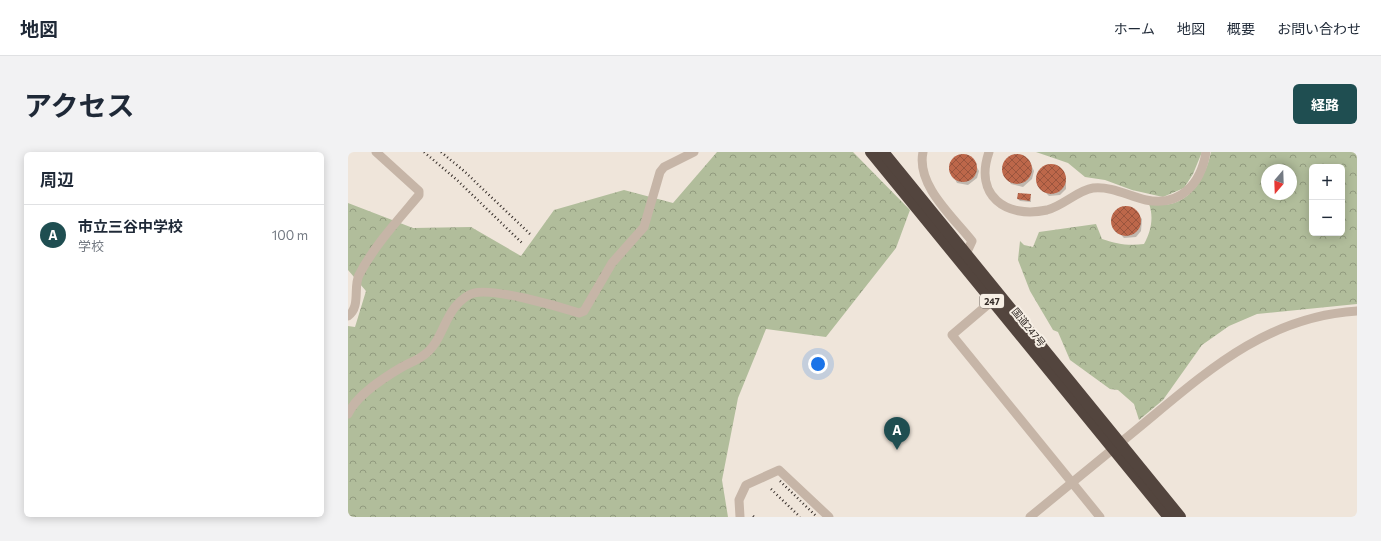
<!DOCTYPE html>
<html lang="ja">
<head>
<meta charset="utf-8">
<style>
	:root { --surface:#fff; --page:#f2f2f3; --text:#1f2937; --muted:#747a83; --line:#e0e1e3; --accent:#1f4e51 }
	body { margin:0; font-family:Commissioner,"Noto Sans JP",sans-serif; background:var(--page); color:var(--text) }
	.controls { position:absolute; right:12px; top:12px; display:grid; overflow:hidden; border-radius:6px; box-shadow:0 2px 10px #0003 }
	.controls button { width:36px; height:36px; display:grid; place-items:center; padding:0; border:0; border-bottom:1px solid var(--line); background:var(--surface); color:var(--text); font:20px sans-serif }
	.compass { position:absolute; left:913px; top:12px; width:36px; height:36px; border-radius:50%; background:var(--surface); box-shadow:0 2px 10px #0003; rotate:199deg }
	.you { position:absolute; left:470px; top:212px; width:14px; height:14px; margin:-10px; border:3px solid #fff; border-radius:50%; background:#1a73e8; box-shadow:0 0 0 6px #1a73e833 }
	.badge { display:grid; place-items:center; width:26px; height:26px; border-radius:50%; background:var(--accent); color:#fff; font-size:13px; font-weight:700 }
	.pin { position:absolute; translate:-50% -33px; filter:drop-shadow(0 1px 2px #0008) }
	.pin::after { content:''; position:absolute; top:21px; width:14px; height:12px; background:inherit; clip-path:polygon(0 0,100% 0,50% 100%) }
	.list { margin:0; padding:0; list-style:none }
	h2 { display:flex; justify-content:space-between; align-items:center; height:52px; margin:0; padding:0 16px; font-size:17px }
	h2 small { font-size:13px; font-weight:400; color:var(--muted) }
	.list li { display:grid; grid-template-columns:26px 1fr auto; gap:12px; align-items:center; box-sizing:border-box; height:60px; padding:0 16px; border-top:1px solid var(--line) }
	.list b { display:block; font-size:15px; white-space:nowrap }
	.list p { margin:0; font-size:13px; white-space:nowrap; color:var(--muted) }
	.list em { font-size:13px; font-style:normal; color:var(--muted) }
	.map { position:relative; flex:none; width:1009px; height:365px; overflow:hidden; border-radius:6px }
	header { display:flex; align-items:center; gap:24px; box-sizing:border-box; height:56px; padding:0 20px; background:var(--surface); border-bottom:1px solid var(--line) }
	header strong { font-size:19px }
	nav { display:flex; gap:22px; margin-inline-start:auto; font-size:14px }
	.intro { display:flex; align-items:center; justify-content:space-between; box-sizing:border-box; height:96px; padding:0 24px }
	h1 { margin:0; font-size:28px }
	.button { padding:10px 18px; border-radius:6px; background:var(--accent); color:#fff; font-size:14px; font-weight:700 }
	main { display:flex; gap:24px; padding:0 24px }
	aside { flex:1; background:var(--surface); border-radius:6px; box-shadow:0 2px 10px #0003 }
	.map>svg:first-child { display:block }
	.forest { fill:url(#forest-crowns); fill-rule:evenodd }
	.shadow { fill:#0003 }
	.building { fill:url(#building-cross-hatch) }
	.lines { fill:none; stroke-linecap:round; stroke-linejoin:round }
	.minor { stroke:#c6b5a7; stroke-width:9 }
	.highway { stroke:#53453e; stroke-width:12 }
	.rail { stroke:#332b27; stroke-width:2.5; stroke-dasharray:1 3; stroke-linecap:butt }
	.labels { text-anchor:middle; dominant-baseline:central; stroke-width:4; stroke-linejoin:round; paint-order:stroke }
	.shield { fill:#f7efe5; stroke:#6e6660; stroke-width:1 }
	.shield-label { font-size:9px; font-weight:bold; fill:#332b27 }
	.street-label { font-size:10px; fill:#332b27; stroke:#f7efe5 }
</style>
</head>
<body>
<header>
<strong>地図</strong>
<nav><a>ホーム</a><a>地図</a><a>概要</a><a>お問い合わせ</a></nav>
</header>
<div class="intro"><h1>アクセス</h1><a class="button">経路</a></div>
<main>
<aside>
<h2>周辺<small></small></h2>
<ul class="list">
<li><span class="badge">A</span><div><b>市立三谷中学校</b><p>学校</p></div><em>100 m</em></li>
</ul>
</aside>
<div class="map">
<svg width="1009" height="365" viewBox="0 0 1009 365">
	<defs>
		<pattern id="forest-crowns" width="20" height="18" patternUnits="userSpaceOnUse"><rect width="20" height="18" fill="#b1bd9b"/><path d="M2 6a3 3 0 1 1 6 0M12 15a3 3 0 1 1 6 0" fill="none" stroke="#919a7e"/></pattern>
		<pattern id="building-cross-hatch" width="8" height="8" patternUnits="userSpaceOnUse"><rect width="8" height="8" fill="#bd674a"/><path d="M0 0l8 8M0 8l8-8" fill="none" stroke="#9a553e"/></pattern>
	</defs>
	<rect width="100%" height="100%" fill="#efe5da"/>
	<g class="forest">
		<polygon points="369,0 505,0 562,58 548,96 478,185 418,177 390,246 374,328 380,365 0,365 0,174 7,175 18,139 0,118 0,51 65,76 123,75 173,104 206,58 276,38 325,51"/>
		<polygon points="688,0 854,0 845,22 836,36 815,45 784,38 757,28 737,25 720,11"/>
		<path d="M863,0H1009V152L909,162L881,174L854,193L815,248L791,268L786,252L770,238L762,237L722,208L710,180L705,178L682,139L670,108L672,89L676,93L685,95L691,80L748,72L754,87C769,92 780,94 796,92C803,80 806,65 801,52C837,59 856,32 863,0ZM964,15H994V81H964ZM919,18H943V42H919Z"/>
	</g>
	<g class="shadow">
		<polygon points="670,2 681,8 686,19 684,27 675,35 663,32 655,18 659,7"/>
		<polygon points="612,3 623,5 631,19 629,26 620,33 609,31 601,17 605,7"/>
		<polygon points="699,13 707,13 718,25 718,37 712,43 701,44 689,32 690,20"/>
		<polygon points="682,43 683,50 672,49 670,47"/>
		<polygon points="775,55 783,55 794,67 793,79 788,85 776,86 765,74 766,62"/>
	</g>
	<g class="building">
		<circle cx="615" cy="16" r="14"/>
		<circle cx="669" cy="17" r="15"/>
		<circle cx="703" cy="27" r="15"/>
		<polygon points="670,41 683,42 682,49 669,47"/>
		<circle cx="778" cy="69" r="15"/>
	</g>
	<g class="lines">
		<g class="minor">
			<path d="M575,0C568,33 605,65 624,89L618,102"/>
			<path d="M641,0C626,43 657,67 699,58C715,54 730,38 745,36C764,34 780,44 798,48C832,55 853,32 858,0"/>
			<polyline points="644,149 604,183 752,365"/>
			<path d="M0,164C13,155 5,135 11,123C26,94 50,68 71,43V39L28,0"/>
			<path d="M0,262C8,244 37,225 54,215C61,211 70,208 76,203C92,192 95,170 107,155C112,149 118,143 126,141C147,136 209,154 231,161L236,159L264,111L296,75L312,20L316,15L346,0"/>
			<path d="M772,291C846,232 909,165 1009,159"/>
			<polyline points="392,365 391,348 398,333 431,318 481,365"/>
			<polyline points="682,365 765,297"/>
		</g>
		<g class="highway">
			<polyline points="523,0 821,365"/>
			<polyline points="535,0 832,365"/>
		</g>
		<g class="rail">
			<polyline points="76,0 109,28 174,91"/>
			<polyline points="93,0 116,19 183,83"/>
			<polyline points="432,329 469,365"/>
			<polyline points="423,337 452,365"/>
			<polyline points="405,364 406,365"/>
		</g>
	</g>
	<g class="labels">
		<rect class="shield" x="632" y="142" width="24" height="14" rx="3"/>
		<g class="shield-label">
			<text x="644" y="149">247</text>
		</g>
		<g class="street-label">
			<text transform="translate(681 175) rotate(51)">国道247号</text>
		</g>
	</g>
</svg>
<div class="controls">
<button>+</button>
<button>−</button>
</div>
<svg class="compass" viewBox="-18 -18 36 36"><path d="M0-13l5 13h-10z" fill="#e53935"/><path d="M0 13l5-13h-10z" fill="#747a83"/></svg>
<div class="you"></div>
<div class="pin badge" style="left:549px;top:298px">A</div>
</div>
</main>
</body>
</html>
